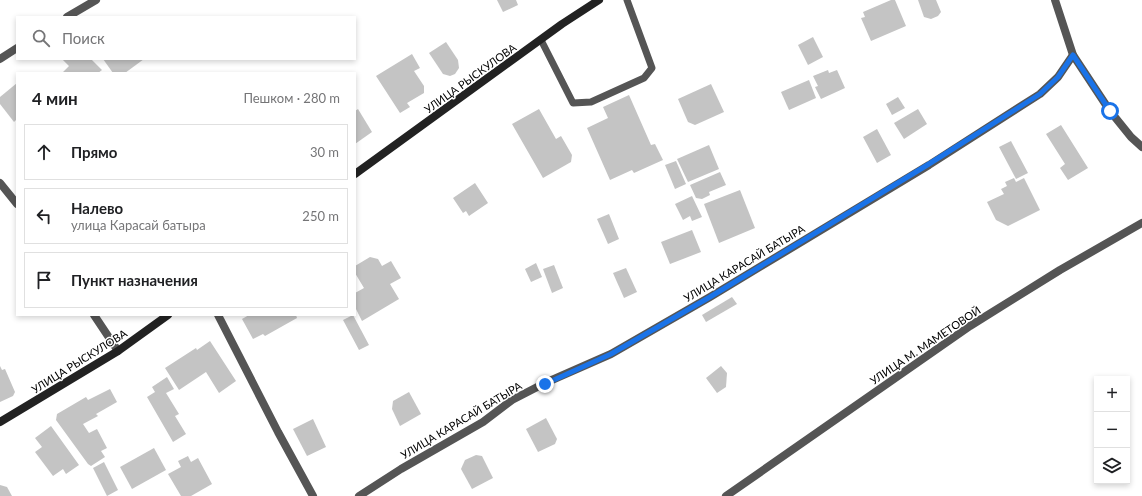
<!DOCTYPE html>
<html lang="ru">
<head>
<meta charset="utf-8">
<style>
	:root { --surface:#fff; --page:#f6f6f6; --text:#202124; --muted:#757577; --line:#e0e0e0 }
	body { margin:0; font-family:Lato,sans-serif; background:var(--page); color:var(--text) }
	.controls { position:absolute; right:12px; bottom:12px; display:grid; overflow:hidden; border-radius:0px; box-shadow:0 2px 6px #0003 }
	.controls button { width:36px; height:36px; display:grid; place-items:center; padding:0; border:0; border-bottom:1px solid var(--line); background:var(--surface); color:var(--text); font:20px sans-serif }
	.stop { position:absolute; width:12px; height:12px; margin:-9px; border:3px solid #1a73e8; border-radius:50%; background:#fff }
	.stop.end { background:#1a73e8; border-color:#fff; box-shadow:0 1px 4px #0008 }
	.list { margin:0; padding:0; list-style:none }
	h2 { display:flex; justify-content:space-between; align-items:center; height:52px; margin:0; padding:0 16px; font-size:17px }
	h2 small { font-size:13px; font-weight:400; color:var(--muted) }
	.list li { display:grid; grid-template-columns:26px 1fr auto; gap:12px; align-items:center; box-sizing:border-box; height:56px; margin:0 8px 8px; padding:0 8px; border:1px solid var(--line); border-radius:0px }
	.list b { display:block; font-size:15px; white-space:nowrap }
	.list p { margin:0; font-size:13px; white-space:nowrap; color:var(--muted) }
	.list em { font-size:13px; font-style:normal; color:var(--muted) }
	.icon { flex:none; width:22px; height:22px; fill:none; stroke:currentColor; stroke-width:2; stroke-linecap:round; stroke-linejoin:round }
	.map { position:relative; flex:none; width:1142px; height:496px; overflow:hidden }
	.search { position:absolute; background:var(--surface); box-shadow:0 2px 6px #0003; left:16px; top:16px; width:340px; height:44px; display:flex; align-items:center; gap:10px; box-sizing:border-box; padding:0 14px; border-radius:0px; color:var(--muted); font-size:15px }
	.panel { position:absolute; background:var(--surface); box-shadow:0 2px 6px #0003; left:16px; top:72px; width:340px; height:244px; border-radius:0px }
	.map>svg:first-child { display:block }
	.building { fill:#c4c4c4 }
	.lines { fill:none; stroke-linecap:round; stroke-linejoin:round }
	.lane { stroke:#555; stroke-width:7 }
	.street { stroke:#555; stroke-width:8 }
	.secondary { stroke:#222; stroke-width:8 }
	.route { stroke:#1a73e8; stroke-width:5 }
	.labels { text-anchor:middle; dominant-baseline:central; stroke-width:3; stroke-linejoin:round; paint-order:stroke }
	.street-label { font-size:11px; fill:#000; stroke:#fff }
</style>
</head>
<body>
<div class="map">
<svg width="1142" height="496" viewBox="0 0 1142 496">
	<rect width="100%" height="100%" fill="#fff"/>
	<g class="building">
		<polygon points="497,0 516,0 518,5 503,12"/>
		<polygon points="891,0 895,0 906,26 871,41 861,18 865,17 863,12"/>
		<polygon points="918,0 936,0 941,12 938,16 931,19 924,17"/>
		<polygon points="813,37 823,57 808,65 798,45"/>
		<polygon points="446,42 458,60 459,68 455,74 450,76 443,74 429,53"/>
		<polygon points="412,54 420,68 414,71 424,86 424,93 407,103 410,107 400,113 376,76"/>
		<polygon points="62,59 91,59 102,70 98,73 62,73 69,66"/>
		<polygon points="103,59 144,59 125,73 113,73"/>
		<polygon points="828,70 829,73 837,70 845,88 821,99 815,87 818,86 813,76"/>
		<polygon points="809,80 816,98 789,110 781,92"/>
		<polygon points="17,83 17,119 14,122 0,104 0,97"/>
		<polygon points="711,84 724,112 695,125 688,122 678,99"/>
		<polygon points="629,95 651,145 655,144 663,160 634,173 632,170 610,180 587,128 608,118 603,107"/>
		<polygon points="898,97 905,108 892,115 886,104"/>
		<polygon points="358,109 372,132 355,144 355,111"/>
		<polygon points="539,109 556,139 561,136 572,155 571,162 543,178 512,124"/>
		<polygon points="918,109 927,124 904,139 894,123"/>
		<polygon points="1061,125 1088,168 1068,180 1060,168 1065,164 1046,134"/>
		<polygon points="877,129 891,155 877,163 863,137"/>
		<polygon points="1011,141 1028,173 1016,179 999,147"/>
		<polygon points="709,145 719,169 688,182 677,159"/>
		<polygon points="676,161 686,184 675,189 665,165"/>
		<polygon points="720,172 726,185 709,192 710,195 702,199 696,198 690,185"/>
		<polygon points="1014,178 1016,182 1024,178 1040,210 1008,226 996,220 987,202 1004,194 1001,189 1007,186 1005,182"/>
		<polygon points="475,183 488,203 469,216 466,211 463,213 453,198"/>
		<polygon points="740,190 755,228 719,243 704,204"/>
		<polygon points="692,196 702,217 692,221 690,216 683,220 675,204"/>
		<polygon points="609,214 619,239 608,244 597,219"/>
		<polygon points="692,230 701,252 670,264 661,242"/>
		<polygon points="370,257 378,259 382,266 391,261 401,278 390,284 399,299 362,321 356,309 355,309 355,293 364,288 355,273 355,266"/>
		<polygon points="536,263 542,277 531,282 525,269"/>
		<polygon points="554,265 563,288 552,293 543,269"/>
		<polygon points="626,268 637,292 624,298 613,273"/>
		<polygon points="732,297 737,304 706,322 702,315"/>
		<polygon points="249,315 296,315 297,318 265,336 263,334 253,339 242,319"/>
		<polygon points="353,315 369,345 359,350 343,320"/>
		<polygon points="210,341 236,381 219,393 206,372 179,390 165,368 196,348 197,350"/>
		<polygon points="0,366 2,370 5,369 15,392 13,396 0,402"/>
		<polygon points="721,366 727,373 726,387 717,393 706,378"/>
		<polygon points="167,377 174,389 166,393 179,414 175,416 186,434 173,442 147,397 155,392 152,387"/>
		<polygon points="110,389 117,402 96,414 98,416 83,424 89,433 97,429 107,448 101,451 105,457 91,466 88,464 56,420 57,414 86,397 88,400"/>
		<polygon points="409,392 421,414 400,426 392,409 393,401"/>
		<polygon points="546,418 557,439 555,444 538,452 526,429"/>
		<polygon points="313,419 326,447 307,456 293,429"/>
		<polygon points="51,426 79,465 66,474 63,469 53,476 35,452 42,447 35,438"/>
		<polygon points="154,448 166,470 132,489 120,467"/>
		<polygon points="476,455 482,456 493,478 472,489 461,469 465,460"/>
		<polygon points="188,456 191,462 198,458 212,484 191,496 181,496 168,474 181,467 178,461"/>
		<polygon points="104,462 118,490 107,496 93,468"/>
		<polygon points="0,485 7,487 12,496 0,496"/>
	</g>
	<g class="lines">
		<polyline class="lane" points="541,40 573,103 591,102 644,78 652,68 627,0"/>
		<g class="street">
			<polyline points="1055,0 1073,55 1110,111 1131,137 1142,147"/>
			<polyline points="67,17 96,0"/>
			<polyline points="0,59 17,48"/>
			<polyline points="0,183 17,204"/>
			<polyline points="94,315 118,351"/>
			<polyline points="218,315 278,432 313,496"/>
			<polyline points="359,496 401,469 483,422 512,400 545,383 611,354 710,297 929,165 1040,94 1058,77 1073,55"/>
			<polyline points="726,496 970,326 1060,270 1142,223"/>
		</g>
		<g class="secondary">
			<polyline points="355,174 562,24 599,0"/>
			<polyline points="0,422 118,351 168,315"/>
		</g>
	</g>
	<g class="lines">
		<polyline class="route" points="545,384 611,354 710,297 929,164 1040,94 1058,77 1073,55 1110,111"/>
	</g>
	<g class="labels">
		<g class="street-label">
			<text transform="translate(470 78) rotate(-36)">УЛИЦА РЫСКУЛОВА</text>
			<text transform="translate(744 263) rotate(-31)">УЛИЦА КАРАСАЙ БАТЫРА</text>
			<text transform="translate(925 345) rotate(-34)">УЛИЦА М. МАМЕТОВОЙ</text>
			<text transform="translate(79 361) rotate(-32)">УЛИЦА РЫСКУЛОВА</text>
			<text transform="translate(461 420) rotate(-31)">УЛИЦА КАРАСАЙ БАТЫРА</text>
		</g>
	</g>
</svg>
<div class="controls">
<button>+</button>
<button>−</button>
<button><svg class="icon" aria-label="layers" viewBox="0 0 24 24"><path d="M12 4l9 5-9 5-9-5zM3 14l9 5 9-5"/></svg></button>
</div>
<div class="stop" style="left:1110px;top:111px"></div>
<div class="stop end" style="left:545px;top:384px"></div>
<div class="search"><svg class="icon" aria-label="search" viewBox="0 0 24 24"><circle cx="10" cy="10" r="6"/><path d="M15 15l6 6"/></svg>Поиск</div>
<section class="panel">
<h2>4 мин<small>Пешком · 280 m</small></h2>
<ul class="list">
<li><svg class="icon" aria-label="ahead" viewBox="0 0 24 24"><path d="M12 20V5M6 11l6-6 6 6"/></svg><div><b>Прямо</b></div><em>30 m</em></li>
<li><svg class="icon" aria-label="left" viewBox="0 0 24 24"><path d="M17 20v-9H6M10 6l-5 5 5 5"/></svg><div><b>Налево</b><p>улица Карасай батыра</p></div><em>250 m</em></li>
<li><svg class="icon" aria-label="arrive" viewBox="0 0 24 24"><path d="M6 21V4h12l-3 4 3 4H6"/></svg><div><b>Пункт назначения</b></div></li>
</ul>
</section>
</div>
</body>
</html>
